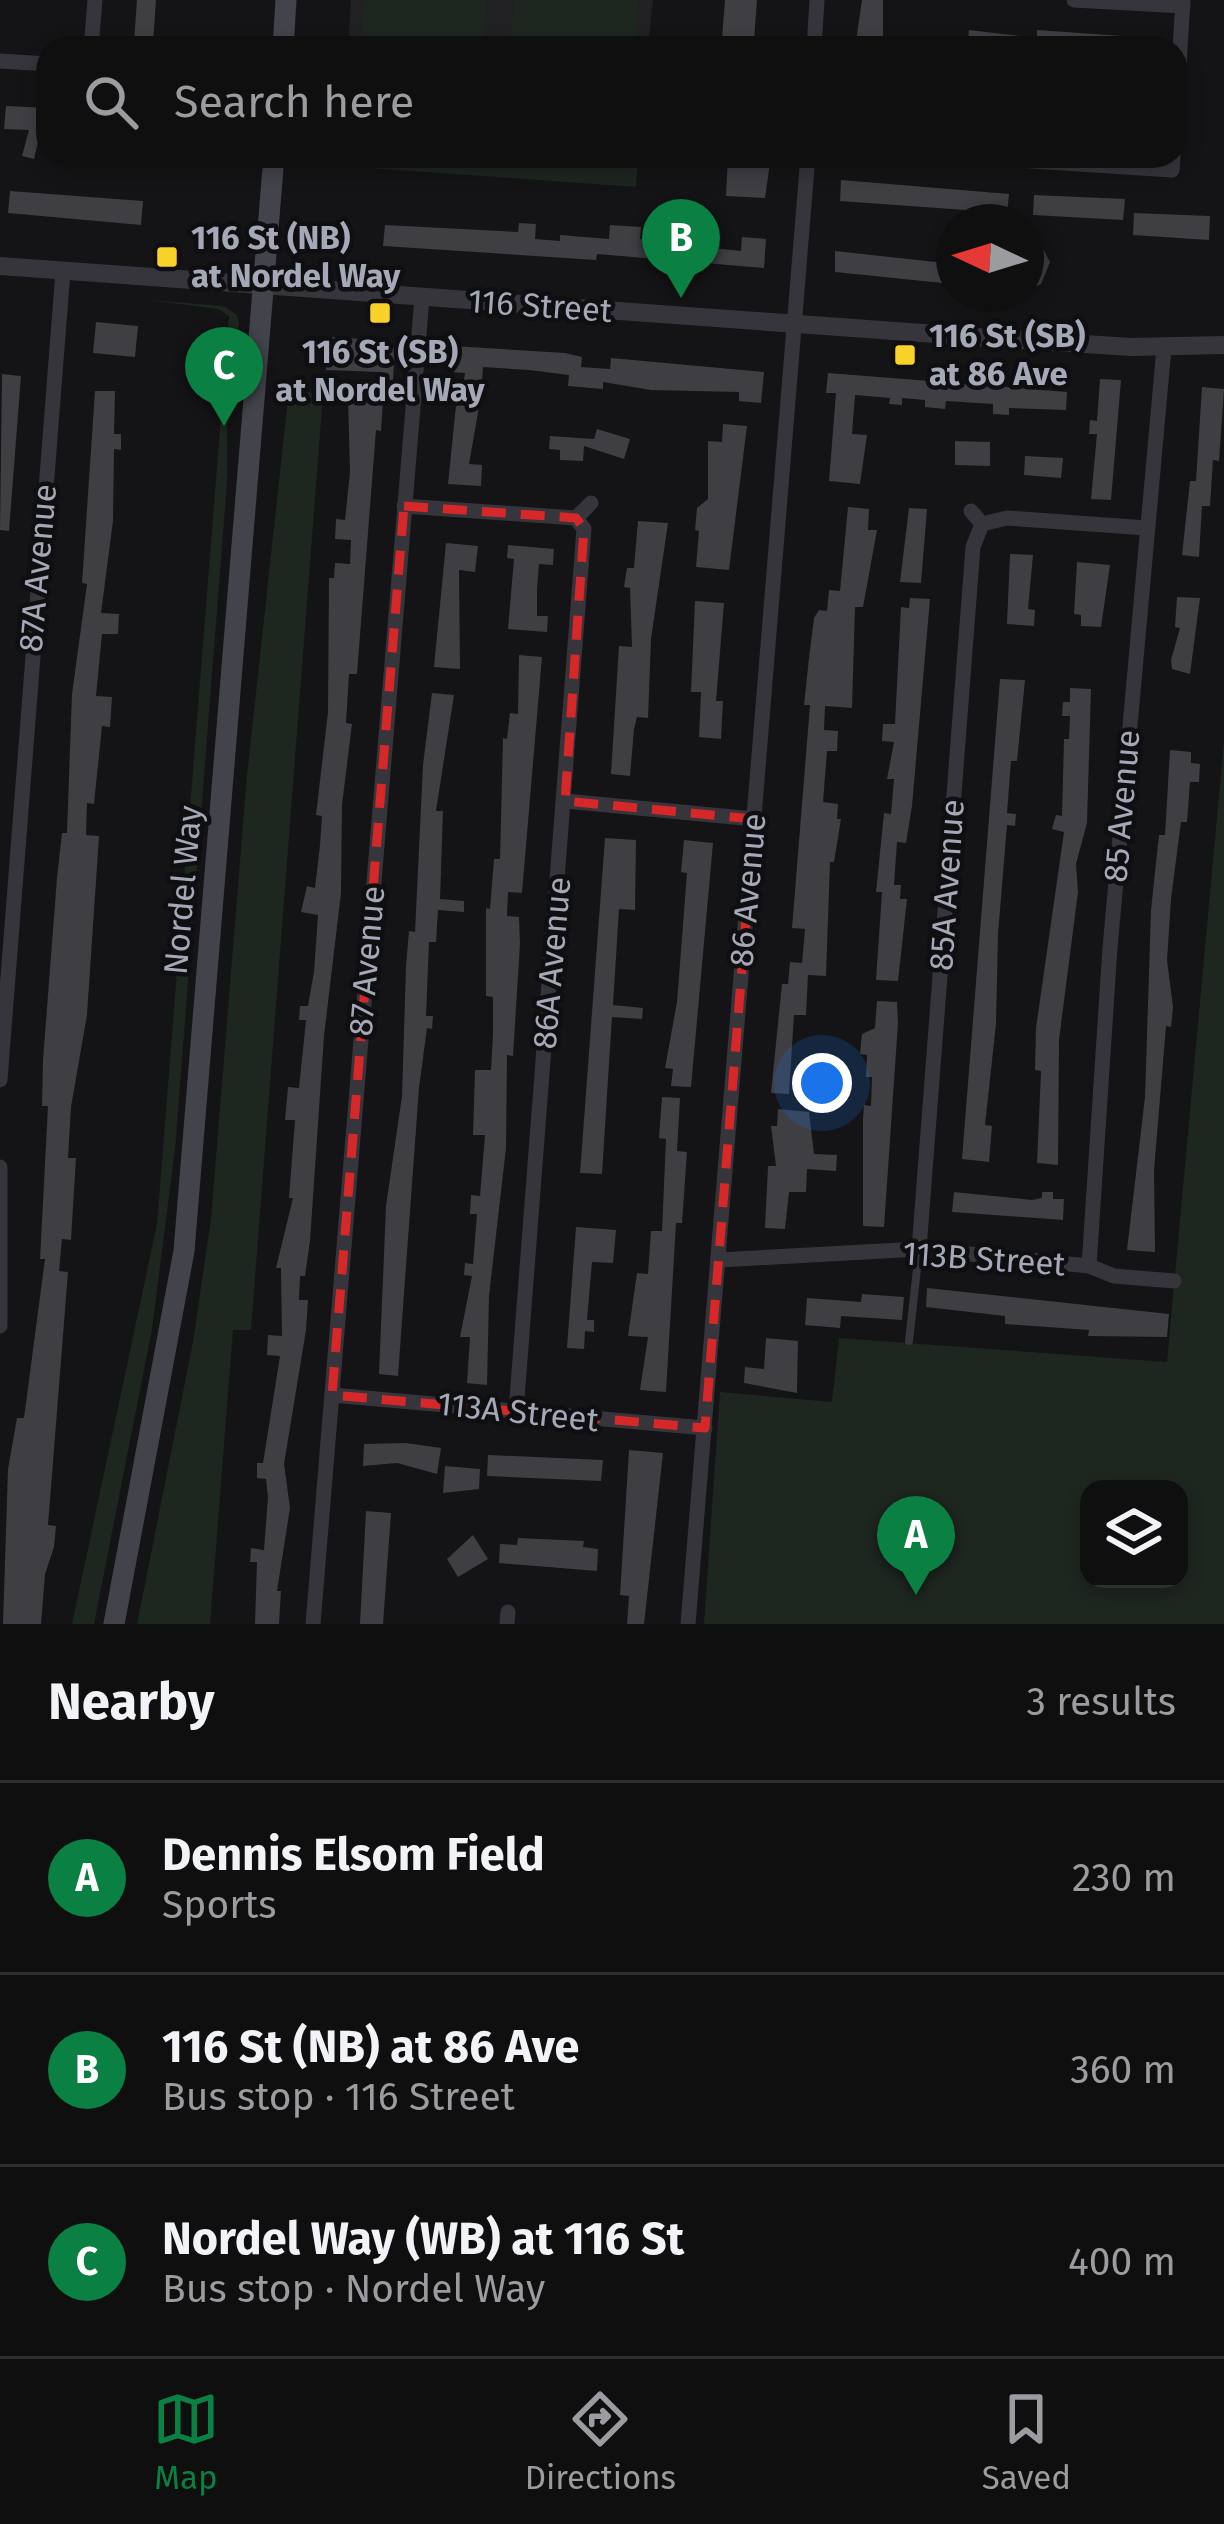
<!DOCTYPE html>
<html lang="en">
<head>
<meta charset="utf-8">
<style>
	:root { --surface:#0f0f10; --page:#181819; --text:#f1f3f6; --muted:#9b9c9f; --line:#2f2f30; --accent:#0b8043 }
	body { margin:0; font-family:"Fira Sans",sans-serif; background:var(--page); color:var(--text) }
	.controls { position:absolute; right:36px; bottom:36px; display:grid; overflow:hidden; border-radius:24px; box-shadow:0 6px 18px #0003 }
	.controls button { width:108px; height:108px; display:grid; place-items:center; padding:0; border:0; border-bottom:3px solid var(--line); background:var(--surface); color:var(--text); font:60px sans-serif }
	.compass { position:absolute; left:936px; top:204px; width:108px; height:108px; border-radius:50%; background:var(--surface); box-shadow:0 6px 18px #0003; rotate:274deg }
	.you { position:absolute; left:822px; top:1083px; width:42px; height:42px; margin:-30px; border:9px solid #fff; border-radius:50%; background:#1a73e8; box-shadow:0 0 0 18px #1a73e833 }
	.badge { display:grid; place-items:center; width:78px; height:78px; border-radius:50%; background:var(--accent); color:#fff; font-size:39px; font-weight:700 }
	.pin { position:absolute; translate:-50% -99px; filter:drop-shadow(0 3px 6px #0008) }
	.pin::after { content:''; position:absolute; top:63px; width:42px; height:36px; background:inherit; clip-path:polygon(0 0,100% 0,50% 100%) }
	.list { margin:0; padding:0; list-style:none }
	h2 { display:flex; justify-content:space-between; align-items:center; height:156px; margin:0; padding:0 48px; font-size:51px }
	h2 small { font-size:39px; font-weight:400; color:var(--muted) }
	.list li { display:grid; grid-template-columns:78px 1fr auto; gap:36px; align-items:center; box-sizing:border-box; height:192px; padding:0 48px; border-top:3px solid var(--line) }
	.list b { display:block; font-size:45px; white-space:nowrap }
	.list p { margin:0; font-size:39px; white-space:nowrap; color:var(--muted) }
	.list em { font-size:39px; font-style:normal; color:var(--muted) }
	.icon { flex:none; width:66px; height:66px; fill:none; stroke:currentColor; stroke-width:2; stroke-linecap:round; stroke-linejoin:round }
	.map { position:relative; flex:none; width:1224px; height:1624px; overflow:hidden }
	.search { position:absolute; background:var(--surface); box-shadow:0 6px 18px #0003; left:36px; right:36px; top:36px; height:132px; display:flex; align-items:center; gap:30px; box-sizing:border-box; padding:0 42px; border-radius:36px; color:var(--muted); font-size:45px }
	.sheet { height:732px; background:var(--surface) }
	nav { display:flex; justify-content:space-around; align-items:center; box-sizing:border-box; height:168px; border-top:3px solid var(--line); background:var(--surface); font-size:33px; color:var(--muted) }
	nav a { display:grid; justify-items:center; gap:6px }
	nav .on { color:var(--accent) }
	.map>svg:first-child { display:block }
	.built { fill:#212023 }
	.green { fill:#1e2620; fill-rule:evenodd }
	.building { fill:#3e3e43 }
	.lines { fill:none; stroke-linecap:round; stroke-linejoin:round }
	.service { stroke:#35353b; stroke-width:8 }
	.minor { stroke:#35353b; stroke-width:15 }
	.tertiary { stroke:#35353b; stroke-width:18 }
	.secondary { stroke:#43444b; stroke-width:21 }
	.marked { fill:none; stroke:#d62828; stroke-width:9; stroke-dasharray:24 15; stroke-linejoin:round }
	.poi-dot { fill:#f9d229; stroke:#0f0f11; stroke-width:4.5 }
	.labels { text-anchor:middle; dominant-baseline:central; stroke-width:9; stroke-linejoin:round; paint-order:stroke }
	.poi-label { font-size:33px; font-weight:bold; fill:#a5a8b7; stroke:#0f0f11; text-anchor:start }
	.street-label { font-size:33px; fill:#a5a8b7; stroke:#0f0f11 }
</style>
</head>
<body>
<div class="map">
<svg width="1224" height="1624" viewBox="0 0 1224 1624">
	<rect width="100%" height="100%" fill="#141416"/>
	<polygon class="built" points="351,0 653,0 648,48 348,48"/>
	<g class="green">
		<polygon points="364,0 487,0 483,48 360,48"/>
		<polygon points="514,0 638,0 635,48 510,48"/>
		<polygon points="333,156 638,156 636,187 342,166"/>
		<polygon points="148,300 223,306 237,315 239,323 227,383 227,482 175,1149 152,1329 94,1624 72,1624 157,1224 229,316 218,309"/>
		<polygon points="289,390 323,394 251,1330 233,1330 210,1624 137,1624 193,1342 211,1219 247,775"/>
		<path d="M1224,741V1624H704L720,1392L832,1402L839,1338L1167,1362ZM1089,1489H1179V1579H1089Z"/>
	</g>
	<g class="building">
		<polygon points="137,0 156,0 153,43 134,42"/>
		<polygon points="725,0 757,0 754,40 722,38"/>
		<polygon points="862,0 883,0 883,48 855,48"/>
		<polygon points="969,30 1037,38 1037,30 1164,39 1164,48 967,48"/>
		<polygon points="6,106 48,108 48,142 38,142 34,159 22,156 29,130 4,129"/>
		<polygon points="728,156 771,156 765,198 726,196"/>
		<polygon points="841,180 1009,194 1007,213 840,201"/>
		<polygon points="10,191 143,201 141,225 8,213"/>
		<polygon points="1034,195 1125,199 1123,220 1033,215"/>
		<polygon points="1134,213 1210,216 1209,240 1133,235"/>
		<polygon points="519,223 536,224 535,239 560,241 560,235 609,239 610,225 641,227 640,239 695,243 696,233 714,235 713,248 741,251 742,237 766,239 764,268 597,254 596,260 383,246 385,225 518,232"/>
		<polygon points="1026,239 1042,247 1050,262 1041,284 1026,291"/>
		<polygon points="835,251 954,264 952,284 835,272"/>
		<polygon points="96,322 138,326 135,357 93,353"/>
		<polygon points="328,337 378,340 378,347 395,348 393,380 379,379 379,372 326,370"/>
		<polygon points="453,346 565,353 582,357 581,367 610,369 611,358 764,372 761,403 739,401 739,392 651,390 603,382 603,389 568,386 569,375 529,370 483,367 482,381 464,380 465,373 451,372"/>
		<polygon points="828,373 1067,392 1066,410 1009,408 1009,415 993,414 993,404 946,401 945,409 925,407 925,400 902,398 902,405 889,404 890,398 855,395 852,434 867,435 860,484 829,481 836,393 826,393"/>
		<polygon points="2,374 21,376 9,531 0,530"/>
		<polygon points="1100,379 1121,380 1111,500 1091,499 1097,434 1089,434 1090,420 1097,421"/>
		<polygon points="1202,387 1224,389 1219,461 1213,460 1210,506 1202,506 1199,557 1182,555 1190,481 1196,481"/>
		<polygon points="95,391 115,391 114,434 121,434 121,450 114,449 113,521 101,613 119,614 118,634 102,634 96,696 112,697 110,727 102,726 94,804 87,803 86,835 99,836 87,1015 71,1107 68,1158 76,1158 71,1240 62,1239 59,1271 68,1272 48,1525 56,1526 54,1547 45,1574 41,1624 3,1624 8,1469 17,1418 24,1418 45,1259 40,1259 48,1106 42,1106 43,1060 57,878 62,833 67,833 72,694 87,584 82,583"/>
		<polygon points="348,398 383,400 381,431 376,430 357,674 349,674 346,723 352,724 342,805 341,893 324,1036 310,1241 305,1276 300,1276 299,1300 308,1300 306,1330 284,1464 290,1508 277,1591 281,1591 279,1624 255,1624 257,1562 250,1562 251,1548 264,1550 268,1497 266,1479 257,1478 257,1463 263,1463 280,1356 267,1355 268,1335 282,1336 281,1268 276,1268 293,1198 289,1198 295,1120 285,1120 288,1087 299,1088 306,1020 299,1020 300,1006 308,1006 314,972 318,915 301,912 307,886 315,888 320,845 322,816 316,815 328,712 329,578 334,578 335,563 350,564 351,540 335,539 336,519 345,520 350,472"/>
		<polygon points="456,405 479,407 469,464 482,465 481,486 448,484"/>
		<polygon points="723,424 747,426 729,570 696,567 699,531 695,530 697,508 708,499 708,441 722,442"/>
		<polygon points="597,429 630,439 624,459 584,446 583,461 560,460 560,450 549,449 550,436 594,439"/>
		<polygon points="955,441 990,442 990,466 955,465"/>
		<polygon points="1025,456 1063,458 1061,478 1024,475"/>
		<polygon points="848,507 869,509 868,530 877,530 863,607 855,607 852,708 825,706 824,730 838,731 837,751 827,751 823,802 838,804 837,819 841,819 834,862 830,862 826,976 808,975 806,1015 794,1015 789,1094 771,1093 782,984 788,984 790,962 802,963 805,929 792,928 810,705 804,705 809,658 814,618 819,610 827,611 829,590 840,591"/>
		<polygon points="909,508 927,509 921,583 900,582"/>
		<polygon points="638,521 668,523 651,639 648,718 637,717 634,729 630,776 611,774 619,646 632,647 630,588 624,587 627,568 634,568"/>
		<polygon points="446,543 478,546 475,572 459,570 460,669 434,667"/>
		<polygon points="508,545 554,549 553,565 539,564 537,590 537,616 548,616 547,632 508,629 514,559 507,558"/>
		<polygon points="1010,554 1033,555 1028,609 1035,610 1034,626 1007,624"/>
		<polygon points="1077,562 1110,565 1101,627 1081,626 1081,615 1074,614"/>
		<polygon points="1177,597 1200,598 1190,674 1172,669 1171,660 1180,628 1175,627"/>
		<polygon points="910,598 930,599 912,806 906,843 897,842 894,885 901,885 900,899 907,899 898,981 876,980 882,892 876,892 884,813 891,814 894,779 887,779 894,742 882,741 883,724 895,724 901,607 909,608"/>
		<polygon points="695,601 724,603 716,701 723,701 721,739 699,737 701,692 691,692"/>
		<polygon points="519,655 542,657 522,893 508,892 507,916 519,917 520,944 513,1056 507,1055 506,1148 489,1296 487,1385 467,1383 470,1337 460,1337 472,1276 464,1275 465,1263 473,1264 477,1214 470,1214 471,1195 480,1196 485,1135 473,1135 475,1070 491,1070 493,1034 493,997 486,996 486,908 490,909 494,859 500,859 503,738 507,739 510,713 518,714"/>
		<polygon points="1000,679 1025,680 1017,761 1011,761 1007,813 1016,814 1015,826 1007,825 998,934 996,1024 985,1125 992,1126 989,1162 962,1159"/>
		<polygon points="1070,688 1091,689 1087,823 1076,864 1078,892 1059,1040 1058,1165 1037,1163 1041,1071 1035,1070 1036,1028 1064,832 1052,829 1056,815 1062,816 1064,739 1069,739 1070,716 1062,716 1063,702 1070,702"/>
		<polygon points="432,693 454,695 436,811 443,811 440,899 464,901 464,912 438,910 436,942 429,942 426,1016 433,1016 432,1029 427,1028 419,1088 398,1376 379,1374 386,1206 402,1096 406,966 409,931 415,932 423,765"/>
		<polygon points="1170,750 1191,752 1191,763 1200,764 1199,782 1190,782 1187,822 1181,822 1171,899 1167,960 1173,1007 1171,1027 1166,1026 1154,1170 1155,1252 1127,1250 1145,1097 1151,910 1159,835 1165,835"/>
		<polygon points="605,838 636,840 635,910 619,909 613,1005 643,1008 642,1019 612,1017 602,1174 580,1173"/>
		<polygon points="684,840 713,843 691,1087 671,1086 673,1069 665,1068 677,1002 687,873 681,872"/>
		<polygon points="877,1001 897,1002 898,1023 884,1227 863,1226 863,1118 864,1105 871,1106 872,1077 866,1077 867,1055 860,1054 862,1034 875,1028"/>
		<polygon points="662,1097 680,1098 677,1151 687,1152 682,1223 676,1223 666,1392 640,1390 648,1337 628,1336 637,1273 648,1274 651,1231 662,1231 666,1139 659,1138"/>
		<polygon points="778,1109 809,1112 814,1154 837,1155 836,1171 807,1169 806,1192 789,1192 785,1229 765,1228 768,1166 776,1166 771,1126 777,1126"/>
		<polygon points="954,1192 1032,1200 1042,1198 1042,1192 1053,1192 1053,1199 1064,1199 1063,1220 952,1212"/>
		<polygon points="576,1227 616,1230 613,1263 592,1262 587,1320 594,1320 594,1332 585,1331 584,1349 567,1348"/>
		<polygon points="927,1288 1169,1314 1167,1337 1088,1336 1089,1330 1005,1324 1005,1316 926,1307"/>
		<polygon points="862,1294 904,1297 902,1320 841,1316 840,1328 805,1325 807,1298 861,1302"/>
		<polygon points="766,1338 798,1341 797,1393 744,1383 745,1367 764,1369"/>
		<polygon points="406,1443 441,1448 437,1474 397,1463 363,1466 364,1444"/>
		<polygon points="629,1450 663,1453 644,1624 627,1624 629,1596 620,1595"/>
		<polygon points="488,1455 603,1460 601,1481 487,1476"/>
		<polygon points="445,1466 480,1469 479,1489 443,1493"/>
		<polygon points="366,1511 391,1513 383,1624 360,1624"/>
		<polygon points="473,1535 488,1559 458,1577 447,1559"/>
		<polygon points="518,1538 584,1541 583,1547 598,1549 597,1571 499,1563 500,1544 517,1545"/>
	</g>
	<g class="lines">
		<polyline class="service" points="909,1341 919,1251"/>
		<g class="minor">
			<polyline points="1074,0 1183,6"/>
			<polyline points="91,48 95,0"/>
			<polyline points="814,48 817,0"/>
			<polyline points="0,61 48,64"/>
			<polyline points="1176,114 1183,0"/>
			<polyline points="954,156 1172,170 1173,156"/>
			<polyline points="404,506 576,518 591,503"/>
			<polyline points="971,511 982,524 1007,518 1147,528"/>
			<polyline points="565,801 754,819"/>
			<polyline points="0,1080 63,271"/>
			<polyline points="0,1167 0,1326"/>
			<polyline points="919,1249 973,547 982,524"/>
			<polyline points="719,1260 919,1249 1089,1266 1114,1276 1174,1281"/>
			<polyline points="1089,1266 1110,948 1164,348"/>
			<polyline points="332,1395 705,1428"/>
			<polyline points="516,1411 584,529 576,518"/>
			<polyline points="313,1624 422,298"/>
			<polyline points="507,1624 508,1612"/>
			<polyline points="688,1624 808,156"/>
		</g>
		<polyline class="tertiary" points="0,266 977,337 1131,347 1224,345"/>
		<g class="secondary">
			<polyline points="283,48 286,0"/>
			<polyline points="114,1624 184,1251 274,156"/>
		</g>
	</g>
	<path class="marked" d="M404,506L576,518L584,529L565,801L754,819L705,1428L332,1395Z"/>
	<g class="poi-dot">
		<rect x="155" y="245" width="24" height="24" rx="6"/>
		<rect x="368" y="301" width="24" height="24" rx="6"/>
		<rect x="893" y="343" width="24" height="24" rx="6"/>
	</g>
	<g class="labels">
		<g class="poi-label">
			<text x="191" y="238">116 St (NB)<tspan x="191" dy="38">at Nordel Way</tspan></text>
			<text x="929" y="336">116 St (SB)<tspan x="929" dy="38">at 86 Ave</tspan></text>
			<text x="380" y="352" text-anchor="middle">116 St (SB)<tspan x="380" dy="38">at Nordel Way</tspan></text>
		</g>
		<g class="street-label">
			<text transform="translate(540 306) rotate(4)">116 Street</text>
			<text transform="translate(38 568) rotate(-85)">87A Avenue</text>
			<text transform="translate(1122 806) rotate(-85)">85 Avenue</text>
			<text transform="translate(947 885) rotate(-86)">85A Avenue</text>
			<text transform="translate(183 890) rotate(-85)">Nordel Way</text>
			<text transform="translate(748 890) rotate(-85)">86 Avenue</text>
			<text transform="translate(367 961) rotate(-85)">87 Avenue</text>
			<text transform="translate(552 963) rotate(-85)">86A Avenue</text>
			<text transform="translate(984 1259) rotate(4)">113B Street</text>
			<text transform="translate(518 1412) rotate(6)">113A Street</text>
		</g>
	</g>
</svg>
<div class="controls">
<button><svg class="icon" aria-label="layers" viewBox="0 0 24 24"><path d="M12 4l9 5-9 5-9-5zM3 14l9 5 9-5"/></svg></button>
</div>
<svg class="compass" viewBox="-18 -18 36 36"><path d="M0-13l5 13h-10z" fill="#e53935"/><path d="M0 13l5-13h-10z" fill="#9b9c9f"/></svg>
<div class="you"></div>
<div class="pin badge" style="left:916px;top:1595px">A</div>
<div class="pin badge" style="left:681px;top:298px">B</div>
<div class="pin badge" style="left:224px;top:426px">C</div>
<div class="search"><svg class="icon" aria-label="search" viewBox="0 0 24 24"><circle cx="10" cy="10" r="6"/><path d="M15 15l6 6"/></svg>Search here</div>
</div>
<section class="sheet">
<h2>Nearby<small>3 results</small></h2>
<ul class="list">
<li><span class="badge">A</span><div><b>Dennis Elsom Field</b><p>Sports</p></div><em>230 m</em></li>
<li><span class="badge">B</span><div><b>116 St (NB) at 86 Ave</b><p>Bus stop · 116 Street</p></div><em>360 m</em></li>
<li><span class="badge">C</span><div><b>Nordel Way (WB) at 116 St</b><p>Bus stop · Nordel Way</p></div><em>400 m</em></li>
</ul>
</section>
<nav>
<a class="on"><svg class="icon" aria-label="map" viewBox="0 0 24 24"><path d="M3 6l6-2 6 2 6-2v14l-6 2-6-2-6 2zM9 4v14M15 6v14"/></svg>Map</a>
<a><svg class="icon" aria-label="directions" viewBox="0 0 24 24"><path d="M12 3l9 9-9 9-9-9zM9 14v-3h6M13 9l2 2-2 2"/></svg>Directions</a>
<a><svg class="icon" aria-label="saved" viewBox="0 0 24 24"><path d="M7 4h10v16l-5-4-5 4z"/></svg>Saved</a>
</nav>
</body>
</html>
